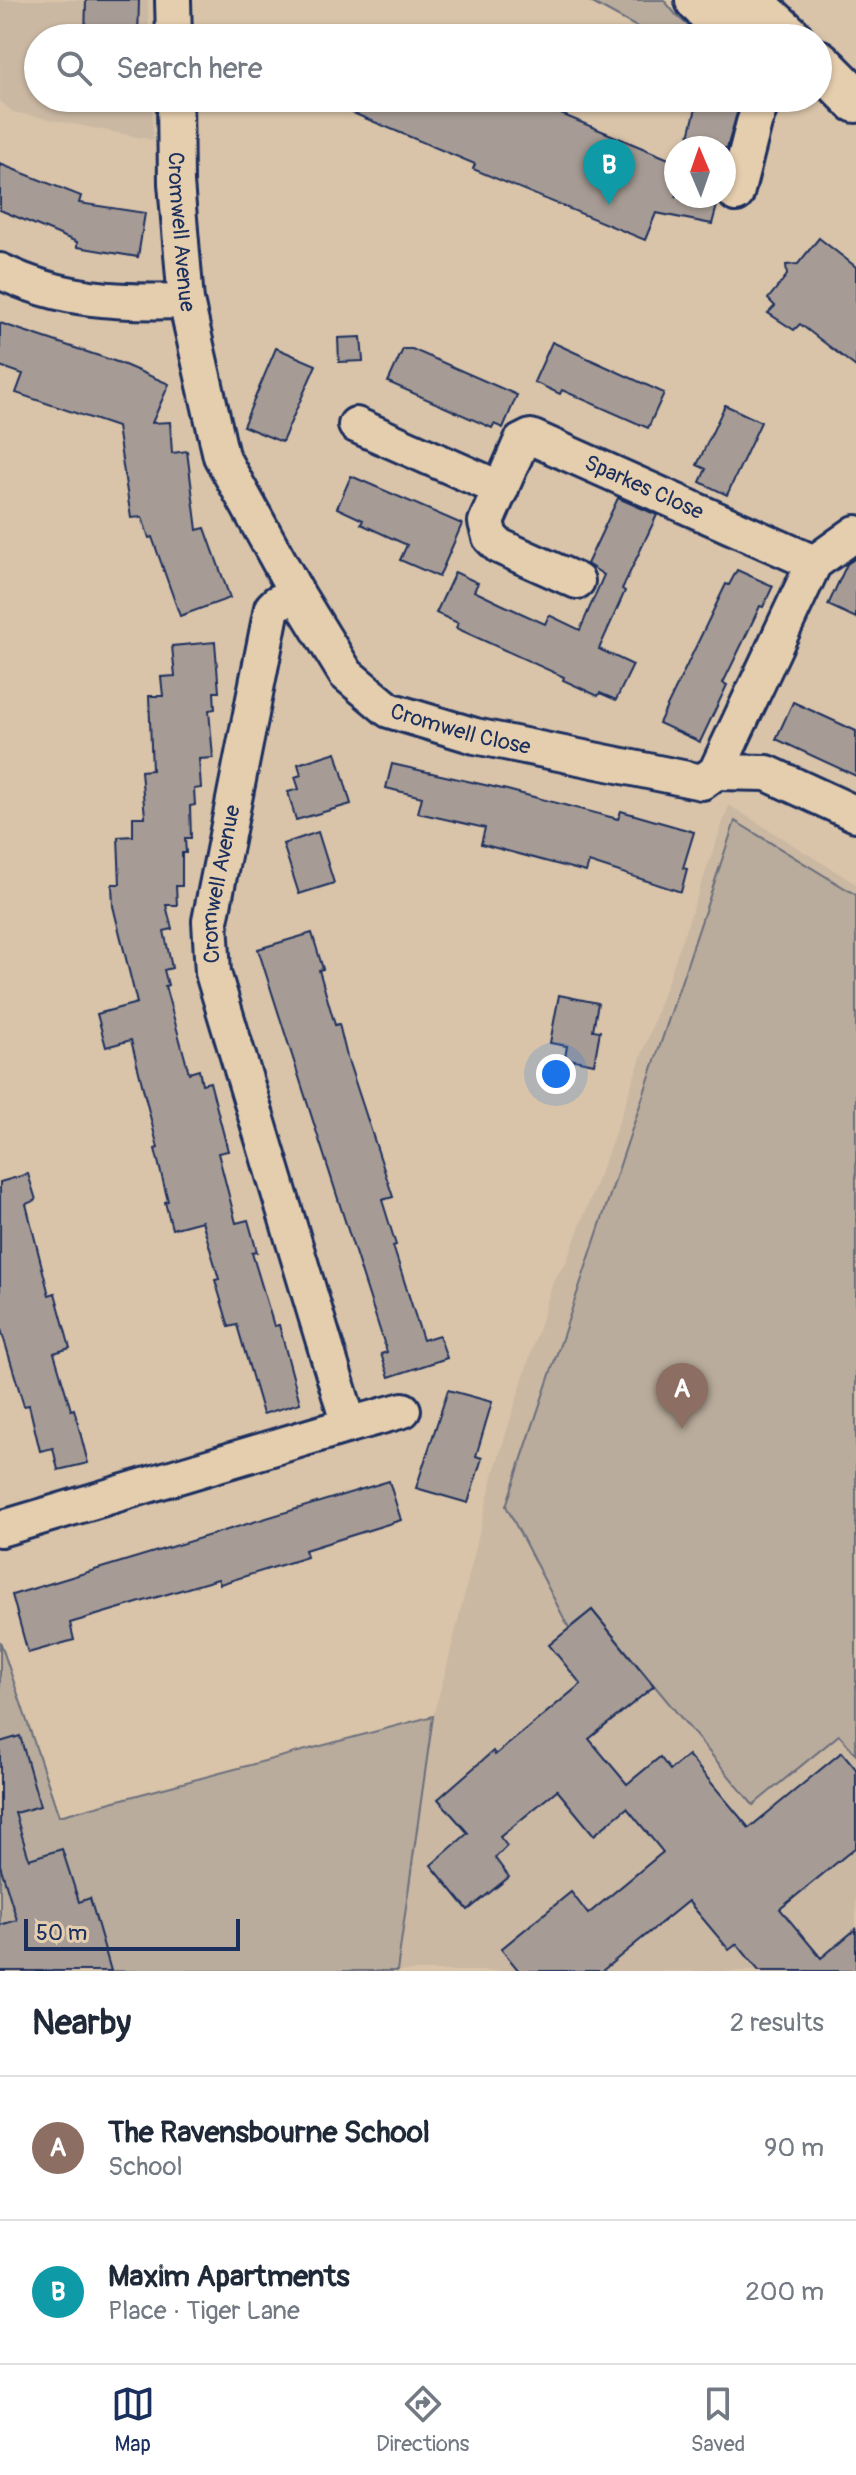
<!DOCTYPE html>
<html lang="en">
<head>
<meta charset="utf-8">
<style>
	:root { --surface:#fff; --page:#f6f6f7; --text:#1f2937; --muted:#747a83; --line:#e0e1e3; --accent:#1b2f5e }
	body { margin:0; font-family:Pangolin,sans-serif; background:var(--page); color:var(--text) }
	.compass { position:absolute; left:664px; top:136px; width:72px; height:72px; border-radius:50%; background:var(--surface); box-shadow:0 2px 6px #0004; rotate:358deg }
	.scale { position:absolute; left:24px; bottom:20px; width:216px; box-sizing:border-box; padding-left:8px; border:4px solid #1b2f5e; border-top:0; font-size:22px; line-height:28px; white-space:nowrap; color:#1b2f5e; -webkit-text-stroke:6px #e5ceae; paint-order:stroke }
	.you { position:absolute; left:556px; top:1074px; width:28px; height:28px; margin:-20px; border:6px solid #fff; border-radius:50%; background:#1a73e8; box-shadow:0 0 0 12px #1a73e833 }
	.badge { display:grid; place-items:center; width:52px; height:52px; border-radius:50%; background:var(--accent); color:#fff; font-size:26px; font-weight:700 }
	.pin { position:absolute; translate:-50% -66px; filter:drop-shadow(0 2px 4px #0008) }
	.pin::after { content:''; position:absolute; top:42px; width:28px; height:24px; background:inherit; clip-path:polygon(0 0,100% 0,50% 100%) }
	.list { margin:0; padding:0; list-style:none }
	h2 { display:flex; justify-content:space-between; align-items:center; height:104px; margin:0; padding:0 32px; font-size:34px }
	h2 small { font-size:26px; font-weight:400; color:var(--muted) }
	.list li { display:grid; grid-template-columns:52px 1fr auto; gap:24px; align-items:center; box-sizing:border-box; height:144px; padding:0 32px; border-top:2px solid var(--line) }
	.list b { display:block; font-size:30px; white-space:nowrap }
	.list p { margin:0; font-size:26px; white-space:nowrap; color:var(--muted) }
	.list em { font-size:26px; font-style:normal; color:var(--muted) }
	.icon { flex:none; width:44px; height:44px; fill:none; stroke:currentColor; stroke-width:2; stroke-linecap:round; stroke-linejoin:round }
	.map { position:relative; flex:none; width:856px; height:1971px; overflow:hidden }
	.search { position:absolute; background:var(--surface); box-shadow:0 2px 6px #0004; left:24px; right:24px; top:24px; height:88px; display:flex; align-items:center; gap:20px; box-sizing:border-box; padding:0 28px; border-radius:44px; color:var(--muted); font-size:30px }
	.sheet { height:392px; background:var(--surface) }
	nav { display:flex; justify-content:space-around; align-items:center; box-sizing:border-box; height:112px; border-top:2px solid var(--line); background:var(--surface); font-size:22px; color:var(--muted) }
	nav a { display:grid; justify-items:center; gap:4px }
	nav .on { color:var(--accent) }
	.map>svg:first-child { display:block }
	.built { fill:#cab8a3 }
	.green { fill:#b9ac9c; stroke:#6a6e7d; stroke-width:2 }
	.building { fill:#a79c95; stroke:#1b2f5e; stroke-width:2 }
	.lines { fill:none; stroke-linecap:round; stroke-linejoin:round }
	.street-casing { stroke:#1b2f5e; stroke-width:40 }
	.primary-casing { stroke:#1b2f5e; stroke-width:50 }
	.street { stroke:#e5ceae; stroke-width:34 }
	.primary { stroke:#e5ceae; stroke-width:44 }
	.labels { text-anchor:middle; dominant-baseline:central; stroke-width:8; stroke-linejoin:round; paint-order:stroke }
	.street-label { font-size:22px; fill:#1b2f5e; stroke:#e5ceae }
</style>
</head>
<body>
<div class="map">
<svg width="856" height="1971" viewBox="0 0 856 1971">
	<rect width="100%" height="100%" fill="#d9c4a9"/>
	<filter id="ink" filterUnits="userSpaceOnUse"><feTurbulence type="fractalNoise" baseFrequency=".0125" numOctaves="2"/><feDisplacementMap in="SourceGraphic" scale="16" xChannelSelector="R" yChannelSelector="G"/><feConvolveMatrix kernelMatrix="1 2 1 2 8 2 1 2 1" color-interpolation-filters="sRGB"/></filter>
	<g filter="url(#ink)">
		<g class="built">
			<polygon points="0,0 148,0 149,38 38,38 38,98 152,98 153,140 13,112 0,101"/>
			<polygon points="729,805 856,884 856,1971 397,1971 433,1716 446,1670 494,1472 554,1279 566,1263 611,1144"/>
		</g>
		<g class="green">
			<polygon points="587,0 664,0 677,16 702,38 657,38"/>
			<polygon points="735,821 856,895 856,1754 839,1735 753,1805 592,1610 569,1628 506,1506"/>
			<polygon points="0,1641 59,1816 433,1716 397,1971 0,1971"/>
		</g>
		<g class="building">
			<polygon points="86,0 139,0 138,38 85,38"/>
			<polygon points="317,98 523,98 676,162 676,196 717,196 718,202 712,224 656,213 645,240 473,169 475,164"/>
			<polygon points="708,98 729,98 740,103 727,148 686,148 697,104 706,105"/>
			<polygon points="0,164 81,196 79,203 145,213 138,257 77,247 77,242 0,210"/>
			<polygon points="819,238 856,267 856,367 800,324 794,330 768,313 775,306 768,299 787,275 786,265 798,264"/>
			<polygon points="0,323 120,363 169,384 152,423 170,422 172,453 187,451 197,530 205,528 230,598 180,616 152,537 149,538 142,517 131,518 117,427 16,393 23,374 0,366"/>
			<polygon points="361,337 363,361 339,362 338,338"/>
			<polygon points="552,342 664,393 648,428 562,390 560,394 534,382"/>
			<polygon points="276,348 316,365 282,442 243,426"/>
			<polygon points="403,349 412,349 517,395 503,428 494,424 492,428 388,382"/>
			<polygon points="725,405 761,422 727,495 700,482 706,469 697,465"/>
			<polygon points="351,476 462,524 439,577 400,560 407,545 361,524 363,520 337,508"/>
			<polygon points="618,498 657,515 622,589 625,591 599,649 633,665 616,700 600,693 598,696 563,680 564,677 456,628 458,623 436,613 455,572 478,583 474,591 501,604 545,624 549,615 580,630 604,575 587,564"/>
			<polygon points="856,558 856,618 828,605 847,564"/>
			<polygon points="737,570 773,586 763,607 760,606 741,646 723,683 727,685 700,742 659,723 726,584 729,585"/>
			<polygon points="215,642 219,692 214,692 215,709 209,710 213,758 199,759 201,788 194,789 195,805 190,806 191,838 185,838 186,853 182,853 182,886 176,886 177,905 166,905 172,929 164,931 172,968 164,970 168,985 165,986 189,1073 199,1070 202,1084 210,1082 228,1151 218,1153 236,1223 248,1220 257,1252 252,1253 274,1326 279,1325 300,1403 263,1414 237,1325 229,1327 215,1280 219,1279 202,1221 172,1229 165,1202 168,1201 155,1149 158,1148 131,1040 106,1047 97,1014 137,1003 113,906 112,884 120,884 118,837 133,836 133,817 145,817 141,771 152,770 149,696 163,696 161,677 175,676 172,646"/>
			<polygon points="793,702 856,731 856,776 776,739"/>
			<polygon points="336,752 351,804 296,820 288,792 299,789 295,777 301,775 298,764"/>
			<polygon points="392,764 507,790 618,819 621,811 694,832 683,868 687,869 681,892 589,862 586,872 481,844 485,828 418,813 422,797 386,788"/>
			<polygon points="318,832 334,883 299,894 283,844"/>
			<polygon points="312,933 323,969 319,970 335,1025 339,1024 347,1057 393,1197 382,1200 396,1245 393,1246 423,1340 439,1335 447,1358 389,1377 381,1354 387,1352 258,949"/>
			<polygon points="559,995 598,1003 593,1030 600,1031 594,1064 565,1058 567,1046 550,1043"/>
			<polygon points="28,1174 36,1200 26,1204 49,1295 55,1293 70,1348 54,1353 71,1410 74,1409 88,1463 58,1470 53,1448 40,1451 29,1405 24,1406 0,1326 0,1182"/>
			<polygon points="448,1390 492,1402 476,1456 482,1458 468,1503 416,1488"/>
			<polygon points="389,1481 401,1520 305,1550 307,1557 220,1584 218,1579 70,1623 74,1640 28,1653 12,1595"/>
			<polygon points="592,1610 654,1686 589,1739 627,1784 660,1757 670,1770 688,1755 749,1828 842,1752 856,1769 856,1847 780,1909 821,1958 856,1929 856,1971 759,1971 737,1944 729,1950 688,1901 602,1971 519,1971 501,1949 571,1892 588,1914 663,1852 627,1808 594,1835 557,1790 500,1837 507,1846 495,1858 509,1877 468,1910 431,1865 468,1833 438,1799 493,1751 495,1755 581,1684 549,1645"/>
			<polygon points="20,1736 40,1806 15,1813 29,1859 62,1849 79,1902 90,1898 111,1971 0,1971 0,1925 17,1920 0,1865 0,1742"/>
		</g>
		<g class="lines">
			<defs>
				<g id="street">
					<polyline points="173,0 174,38"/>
					<path id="s1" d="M175,98L176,183L186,301L221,456L297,594L346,674L389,710L475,736L702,782L716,772L814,563L856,533"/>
					<polyline points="736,194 754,123 763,98"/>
					<path d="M0,271C61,301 120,303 186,301"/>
					<polyline points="356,425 501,489"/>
					<path id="s2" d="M577,581L499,546L490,537L486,522L521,442L531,437L814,563"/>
					<polyline points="716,772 767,773 856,814"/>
					<polyline points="349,1425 403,1410"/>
					<path id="s3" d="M0,1529L349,1425L213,973L210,921L272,608L277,603L297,594"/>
				</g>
				<g id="primary">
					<polyline points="698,0 735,38"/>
					<polyline points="748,0 790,38"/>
					<polyline points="818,62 856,100"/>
				</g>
			</defs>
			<use href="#street" class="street-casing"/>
			<use href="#primary" class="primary-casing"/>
			<use href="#street" class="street"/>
			<use href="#primary" class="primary"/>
		</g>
	</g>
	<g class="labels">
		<g class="street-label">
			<text stroke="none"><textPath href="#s1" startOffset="134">Cromwell Avenue</textPath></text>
			<text stroke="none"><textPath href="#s2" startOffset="336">Sparkes Close</textPath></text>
			<text stroke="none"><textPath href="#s1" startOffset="744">Cromwell Close</textPath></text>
			<text stroke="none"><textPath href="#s3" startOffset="926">Cromwell Avenue</textPath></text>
		</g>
	</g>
</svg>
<svg class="compass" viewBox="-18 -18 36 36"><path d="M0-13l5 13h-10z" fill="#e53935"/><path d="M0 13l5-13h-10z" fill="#747a83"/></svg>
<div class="scale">50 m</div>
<div class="you"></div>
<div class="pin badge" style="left:682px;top:1429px;background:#8d6e63">A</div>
<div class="pin badge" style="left:609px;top:205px;background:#0f9aa8">B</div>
<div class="search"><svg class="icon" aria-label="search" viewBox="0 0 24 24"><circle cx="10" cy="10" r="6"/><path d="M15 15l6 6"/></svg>Search here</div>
</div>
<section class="sheet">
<h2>Nearby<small>2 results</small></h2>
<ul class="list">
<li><span class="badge" style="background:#8d6e63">A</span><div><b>The Ravensbourne School</b><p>School</p></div><em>90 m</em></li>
<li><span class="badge" style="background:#0f9aa8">B</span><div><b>Maxim Apartments</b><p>Place · Tiger Lane</p></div><em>200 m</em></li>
</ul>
</section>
<nav>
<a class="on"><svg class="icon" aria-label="map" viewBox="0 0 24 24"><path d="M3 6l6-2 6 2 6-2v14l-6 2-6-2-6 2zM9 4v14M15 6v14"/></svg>Map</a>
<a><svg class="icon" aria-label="directions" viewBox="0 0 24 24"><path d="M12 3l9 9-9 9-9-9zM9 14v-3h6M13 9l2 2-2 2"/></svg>Directions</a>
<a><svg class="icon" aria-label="saved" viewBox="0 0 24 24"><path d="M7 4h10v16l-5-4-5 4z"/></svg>Saved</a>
</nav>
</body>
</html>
